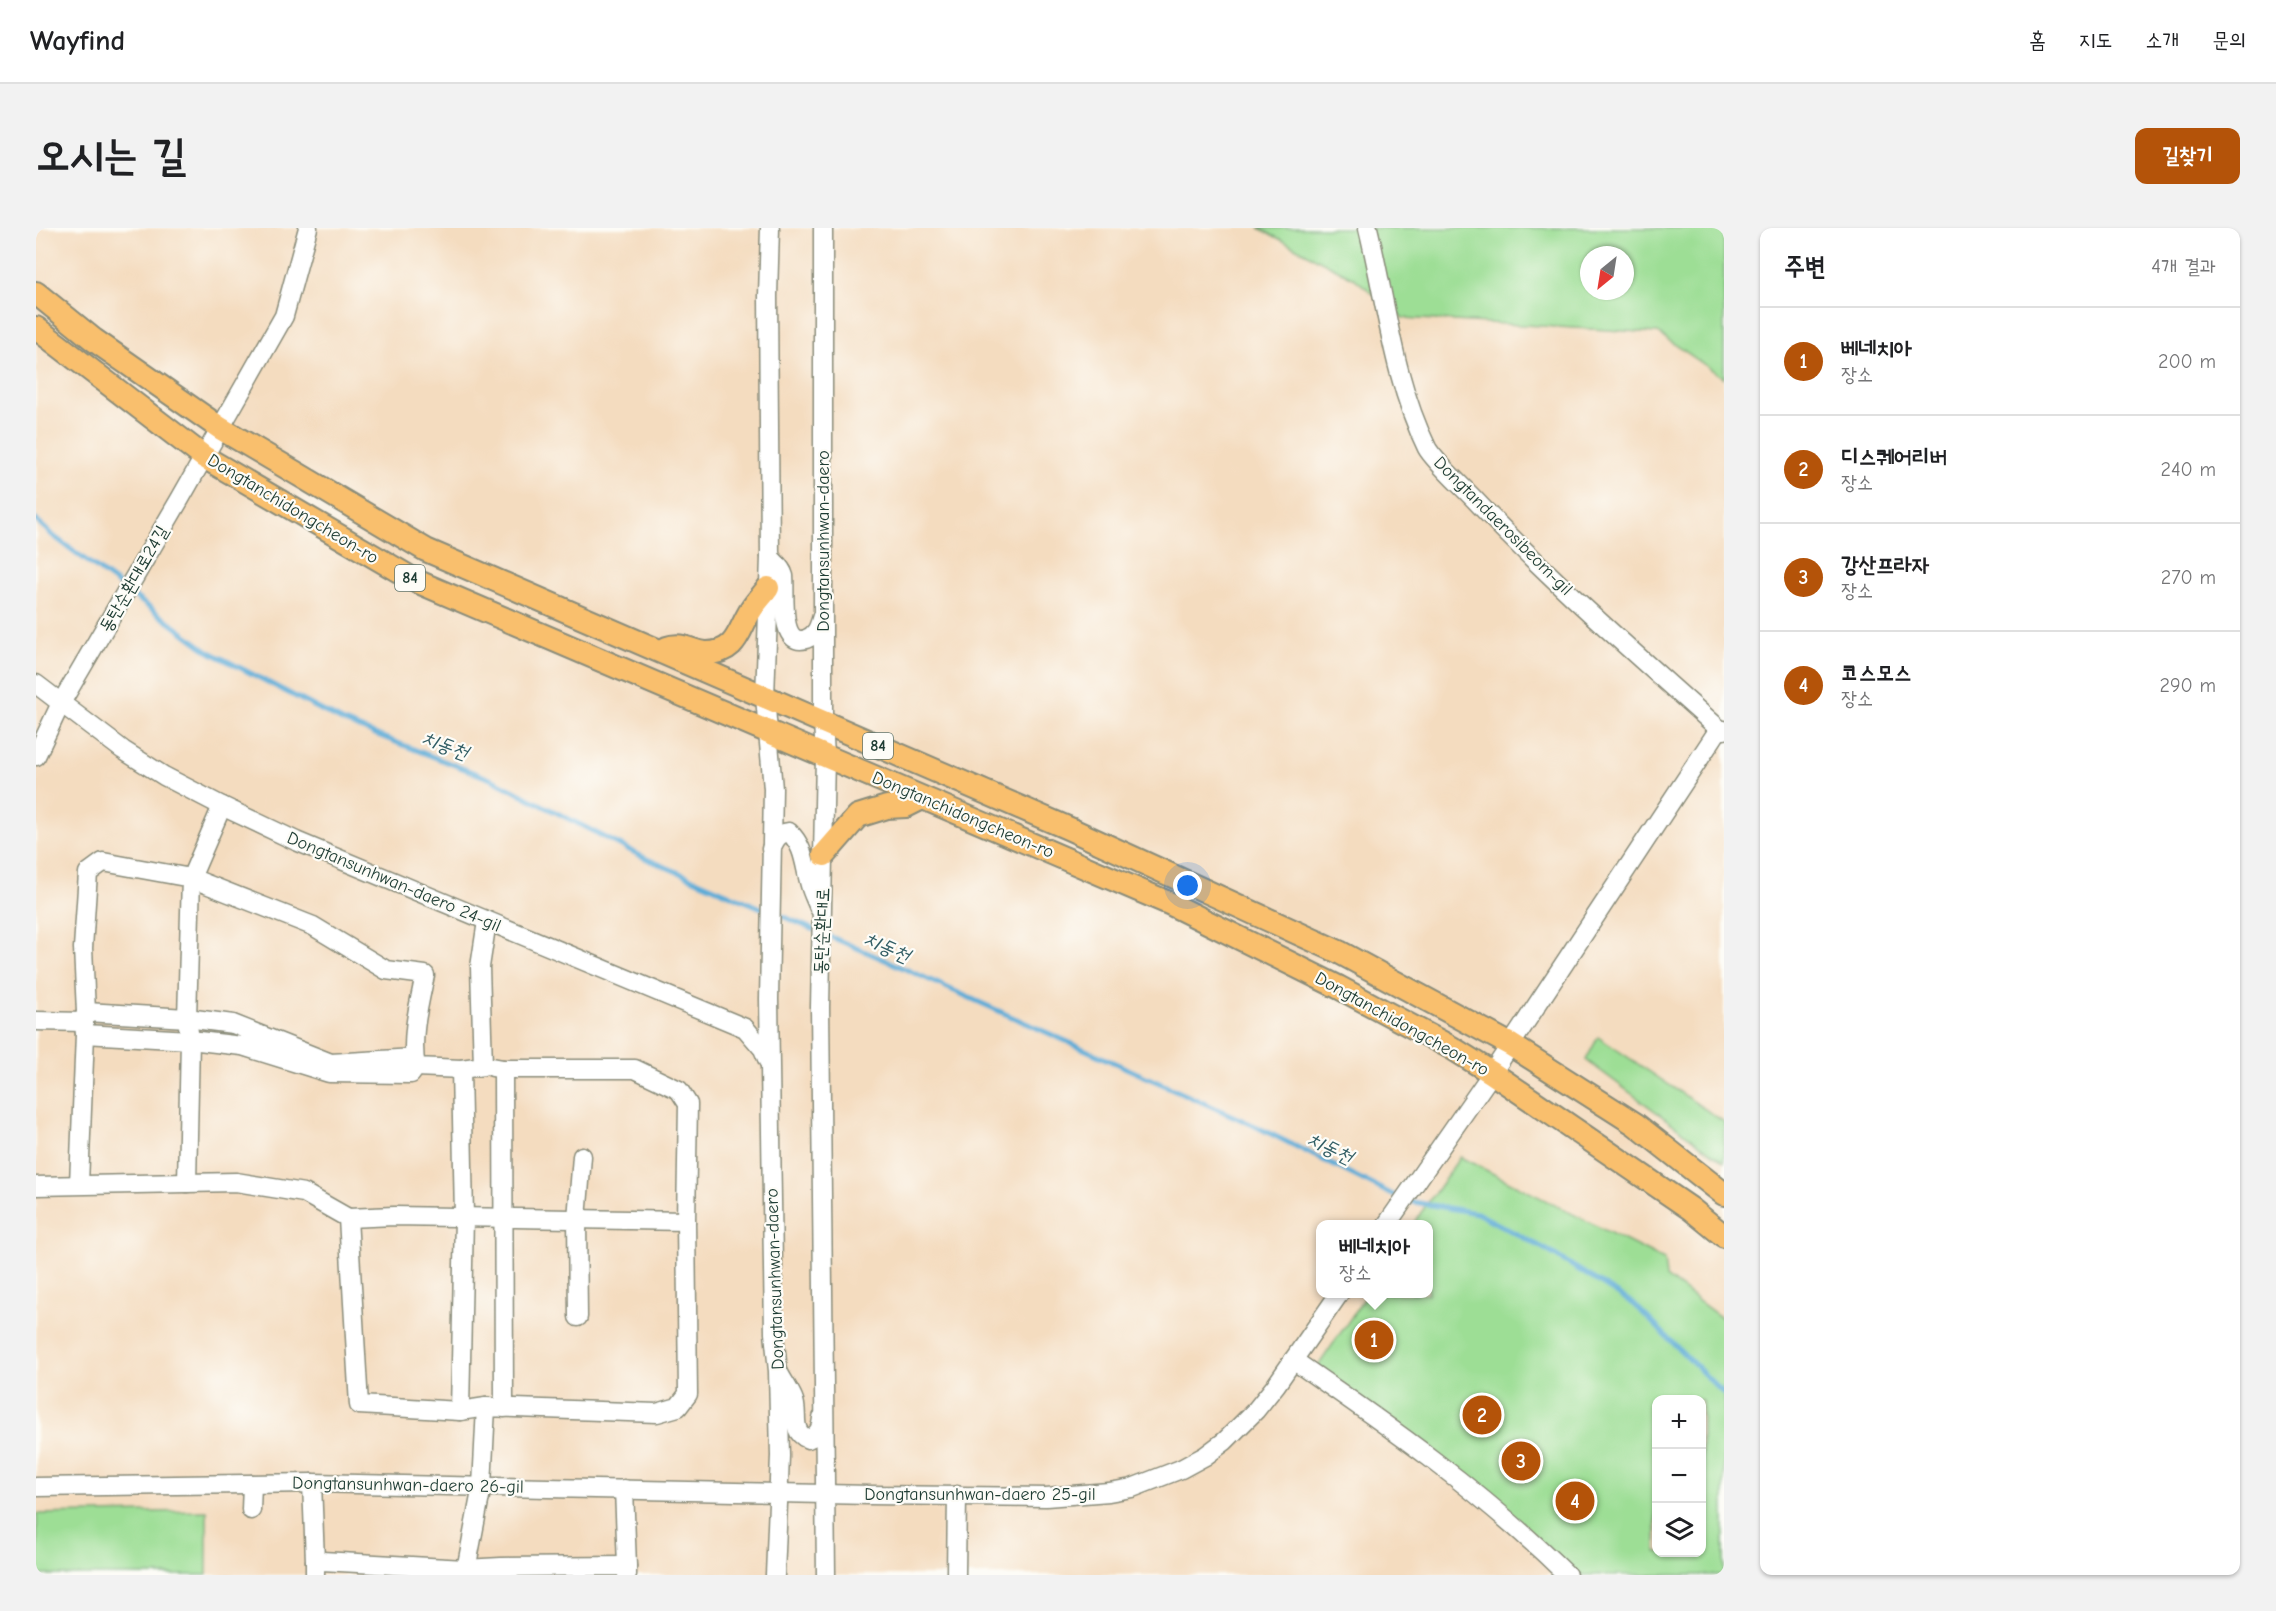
<!DOCTYPE html>
<html lang="ko">
<head>
<meta charset="utf-8">
<style>
	:root { --surface:#fff; --page:#f2f2f2; --text:#202124; --muted:#757577; --line:#e0e0e0; --accent:#b45309 }
	body { margin:0; font-family:"Comic Neue","Poor Story",sans-serif; background:var(--page); color:var(--text) }
	.controls { position:absolute; right:18px; bottom:18px; display:grid; overflow:hidden; border-radius:12px; box-shadow:0 2px 4px #0004 }
	.controls button { width:54px; height:54px; display:grid; place-items:center; padding:0; border:0; border-bottom:2px solid var(--line); background:var(--surface); color:var(--text); font:30px sans-serif }
	.compass { position:absolute; left:1544px; top:18px; width:54px; height:54px; border-radius:50%; background:var(--surface); box-shadow:0 2px 4px #0004; rotate:210deg }
	.you { position:absolute; left:1152px; top:658px; width:21px; height:21px; margin:-15px; border:4px solid #fff; border-radius:50%; background:#1a73e8; box-shadow:0 0 0 9px #1a73e833 }
	.badge { display:grid; place-items:center; width:39px; height:39px; border-radius:50%; background:var(--accent); color:#fff; font-size:20px; font-weight:700 }
	.pin { position:absolute; translate:-50% -50%; border:3px solid #fff; box-shadow:0 2px 6px #0006 }
	.popup { position:absolute; left:1280px; top:992px; width:117px; height:78px; box-sizing:border-box; display:grid; place-content:center; border-radius:12px; background:var(--surface); filter:drop-shadow(0 2px 4px #0005); font-size:20px; white-space:nowrap; color:var(--muted) }
	.popup b { font-size:22px; color:var(--text) }
	.popup::after { content:''; position:absolute; left:50%; top:100%; margin-left:-12px; border:12px solid transparent; border-top-color:var(--surface) }
	.list { margin:0; padding:0; list-style:none }
	h2 { display:flex; justify-content:space-between; align-items:center; height:78px; margin:0; padding:0 24px; font-size:26px }
	h2 small { font-size:20px; font-weight:400; color:var(--muted) }
	.list li { display:grid; grid-template-columns:39px 1fr auto; gap:18px; align-items:center; box-sizing:border-box; height:108px; padding:0 24px; border-top:2px solid var(--line) }
	.list b { display:block; font-size:22px; white-space:nowrap }
	.list p { margin:0; font-size:20px; white-space:nowrap; color:var(--muted) }
	.list em { font-size:20px; font-style:normal; color:var(--muted) }
	.icon { flex:none; width:33px; height:33px; fill:none; stroke:currentColor; stroke-width:2; stroke-linecap:round; stroke-linejoin:round }
	.map { position:relative; flex:none; width:1688px; height:1347px; overflow:hidden; border-radius:12px }
	header { display:flex; align-items:center; gap:36px; box-sizing:border-box; height:84px; padding:0 30px; background:var(--surface); border-bottom:2px solid var(--line) }
	header strong { font-size:28px }
	nav { display:flex; gap:33px; margin-inline-start:auto; font-size:21px }
	.intro { display:flex; align-items:center; justify-content:space-between; box-sizing:border-box; height:144px; padding:0 36px }
	h1 { margin:0; font-size:42px }
	.button { padding:15px 27px; border-radius:12px; background:var(--accent); color:#fff; font-size:21px; font-weight:700 }
	main { display:flex; gap:36px; padding:0 36px }
	aside { flex:1; background:var(--surface); border-radius:12px; box-shadow:0 2px 4px #0004 }
	.map>svg:first-child { display:block }
	.green { fill:#9dde95; stroke:#5e8e64; stroke-width:1.5; fill-rule:evenodd }
	.lines { fill:none; stroke-linecap:round; stroke-linejoin:round }
	.stream { stroke:#5dacd7; stroke-width:5 }
	.minor-casing { stroke:#8a8c7a; stroke-width:21 }
	.major-casing { stroke:#8a8c7a; stroke-width:26 }
	.minor { stroke:#fff; stroke-width:18 }
	.major { stroke:#f9bf6d; stroke-width:22 }
	.labels { text-anchor:middle; dominant-baseline:central; stroke-width:4.5; stroke-linejoin:round; paint-order:stroke }
	.shield { fill:#fdfcf7; stroke:#62766e; stroke-width:1.5 }
	.shield-label { font-size:16px; font-weight:bold; fill:#1f3d34 }
	.street-label { font-size:18px; fill:#1f3d34; stroke:#fdfcf7 }
	.water-label { font-size:20px; font-style:italic; fill:#325e65; stroke:#fdfcf7 }
</style>
</head>
<body>
<header>
<strong>Wayfind</strong>
<nav><a>홈</a><a>지도</a><a>소개</a><a>문의</a></nav>
</header>
<div class="intro"><h1>오시는 길</h1><a class="button">길찾기</a></div>
<main>
<div class="map">
<svg width="1688" height="1347" viewBox="0 0 1688 1347">
	<rect width="100%" height="100%" fill="#fdfcf7"/>
	<filter id="ink" filterUnits="userSpaceOnUse"><feTurbulence type="fractalNoise" baseFrequency=".0167" numOctaves="2"/><feDisplacementMap in="SourceGraphic" scale="12" xChannelSelector="R" yChannelSelector="G"/><feConvolveMatrix kernelMatrix="1 2 1 2 8 2 1 2 1" color-interpolation-filters="sRGB"/></filter>
	<filter id="wash" filterUnits="userSpaceOnUse"><feTurbulence type="fractalNoise" baseFrequency=".008" numOctaves="4" result="noise"/><feDisplacementMap in="SourceGraphic" scale="24" xChannelSelector="R" yChannelSelector="G"/><feGaussianBlur stdDeviation="1.35" result="paint"/><feColorMatrix in="noise" values="0 0 0 0 0 0 0 0 0 0 0 0 0 0 0 0 0 1.4 0 .05"/><feComposite in="paint" operator="in"/></filter>
	<g filter="url(#wash)">
		<rect width="100%" height="100%" fill="#f4dcbf"/>
		<g class="green">
			<path d="M1223,0H1688V150L1622,105L1367,90L1319,51ZM1553,27H1589V63H1553Z"/>
			<polygon points="1562,809 1688,894 1688,934 1550,832"/>
			<path d="M1424,929L1628,1032L1630,1049L1688,1092V1347H1538L1372,1209L1282,1138L1331,1066H1392V996H1377ZM1620,1172H1666V1324H1620Z"/>
			<polygon points="171,1283 171,1347 2,1347 1,1286"/>
		</g>
		<g class="lines">
			<g class="stream">
				<polyline points="0,292 16,307 172,423 308,494 457,552 611,631 730,682"/>
				<polyline points="739,685 856,735 1217,897 1363,970"/>
				<polyline points="1372,973 1441,985 1509,1021 1598,1076 1688,1166"/>
			</g>
		</g>
	</g>
	<g filter="url(#ink)">
		<g class="lines">
			<defs>
				<g id="minor">
					<polyline points="734,0 732,68 734,329 729,469 737,561 733,771 738,1105 742,1143 744,1228 739,1347"/>
					<polyline points="787,0 787,494 789,528 784,779 790,1347"/>
					<path d="M1332,0C1350,73 1357,151 1391,220C1398,233 1429,261 1440,273C1516,354 1601,427 1683,501L1688,502"/>
					<path d="M734,329C739,334 746,340 748,348C750,362 742,420 770,411C781,407 783,398 786,388"/>
					<polyline points="0,456 87,522 128,548 186,578 260,613 709,800 727,821 732,833"/>
					<polyline points="0,528 25,475 144,271 248,88 272,0"/>
					<path d="M735,621C739,612 742,605 753,604C769,619 768,637 774,657C776,665 780,672 783,680"/>
					<polyline points="50,784 151,790 197,796 295,835 378,830"/>
					<path d="M0,793L48,794L50,784L47,720L52,645L67,634L155,650L277,698L350,742L389,747C383,776 374,810 380,839L425,841L447,838L444,739L451,693"/>
					<polyline points="49,806 154,812 206,818 293,845 375,846 380,839"/>
					<polyline points="456,839 467,841 468,1180"/>
					<polyline points="151,955 154,812 151,790 155,650 186,578"/>
					<polyline points="43,956 49,806 48,796"/>
					<polyline points="0,958 200,954 268,965 312,990 323,1177 424,1183 450,1179"/>
					<polyline points="312,990 358,988 650,993"/>
					<polyline points="1351,996 1456,845 1683,501"/>
					<polyline points="542,1089 541,991 546,928"/>
					<path d="M1257,1132C1353,1198 1448,1265 1531,1347"/>
					<path d="M743,1145C747,1153 753,1161 757,1170C764,1185 753,1203 772,1211C783,1207 785,1200 786,1190"/>
					<polyline points="424,1183 428,989 425,841"/>
					<polyline points="276,1255 279,1333"/>
					<polyline points="0,1259 276,1255 834,1267 1010,1269 1073,1264 1096,1260 1145,1241 1169,1228 1189,1213 1220,1182 1240,1157 1303,1066"/>
					<polyline points="588,1261 591,1338"/>
					<polyline points="215,1282 216,1256"/>
					<polyline points="279,1347 279,1333 286,1333 429,1341 465,1339 591,1338 591,1347"/>
					<polyline points="429,1347 446,1258 450,1179 621,1185 642,1179 652,1166 650,993 652,876 643,862 599,841 467,841"/>
					<polyline points="920,1347 921,1267"/>
				</g>
				<g id="major">
					<polyline points="0,65 58,112 184,200 390,322 1034,601 1303,724 1475,817 1599,896 1688,966"/>
					<polyline points="0,100 168,229 380,353 1135,676 1302,759 1416,820 1456,845 1655,981 1688,1008"/>
					<path d="M631,420C647,414 656,425 671,425C702,424 702,402 715,382C720,374 727,367 732,360"/>
					<polyline points="788,627 822,588 851,579 870,578 886,570"/>
				</g>
			</defs>
			<use href="#minor" class="minor-casing"/>
			<use href="#major" class="major-casing"/>
			<use href="#minor" class="minor"/>
			<use href="#major" class="major"/>
		</g>
	</g>
	<g class="labels">
		<g class="shield">
			<rect x="359" y="337" width="30" height="26" rx="4.5"/>
			<rect x="827" y="505" width="30" height="26" rx="4.5"/>
		</g>
		<g class="shield-label">
			<text x="374" y="350">84</text>
			<text x="842" y="518">84</text>
		</g>
		<g class="street-label">
			<text transform="translate(257 281) rotate(31)">Dongtanchidongcheon-ro</text>
			<text transform="translate(1467 298) rotate(45)">Dongtandaerosibeom-gil</text>
			<text transform="translate(787 313) rotate(-90)">Dongtansunhwan-daero</text>
			<text transform="translate(98 351) rotate(-60)">동탄순환대로24길</text>
			<text transform="translate(927 587) rotate(23)">Dongtanchidongcheon-ro</text>
			<text transform="translate(358 654) rotate(23)">Dongtansunhwan-daero 24-gil</text>
			<text transform="translate(786 703) rotate(-88)">동탄순환대로</text>
			<text transform="translate(1366 796) rotate(29)">Dongtanchidongcheon-ro</text>
			<text transform="translate(739 1051) rotate(-92)">Dongtansunhwan-daero</text>
			<text transform="translate(372 1257) rotate(1)">Dongtansunhwan-daero 26-gil</text>
			<text x="944" y="1266">Dongtansunhwan-daero 25-gil</text>
		</g>
		<g class="water-label">
			<text transform="translate(409 517) rotate(21)">치동천</text>
			<text transform="translate(851 719) rotate(24)">치동천</text>
			<text transform="translate(1294 920) rotate(26)">치동천</text>
		</g>
	</g>
</svg>
<div class="controls">
<button>+</button>
<button>−</button>
<button><svg class="icon" aria-label="layers" viewBox="0 0 24 24"><path d="M12 4l9 5-9 5-9-5zM3 14l9 5 9-5"/></svg></button>
</div>
<svg class="compass" viewBox="-18 -18 36 36"><path d="M0-13l5 13h-10z" fill="#e53935"/><path d="M0 13l5-13h-10z" fill="#757577"/></svg>
<div class="you"></div>
<div class="pin badge" style="left:1338px;top:1112px">1</div>
<div class="popup"><b>베네치아</b>장소</div>
<div class="pin badge" style="left:1446px;top:1187px">2</div>
<div class="pin badge" style="left:1485px;top:1233px">3</div>
<div class="pin badge" style="left:1539px;top:1273px">4</div>
</div>
<aside>
<h2>주변<small>4개 결과</small></h2>
<ul class="list">
<li><span class="badge">1</span><div><b>베네치아</b><p>장소</p></div><em>200 m</em></li>
<li><span class="badge">2</span><div><b>디스퀘어리버</b><p>장소</p></div><em>240 m</em></li>
<li><span class="badge">3</span><div><b>강산프라자</b><p>장소</p></div><em>270 m</em></li>
<li><span class="badge">4</span><div><b>코스모스</b><p>장소</p></div><em>290 m</em></li>
</ul>
</aside>
</main>
</body>
</html>
